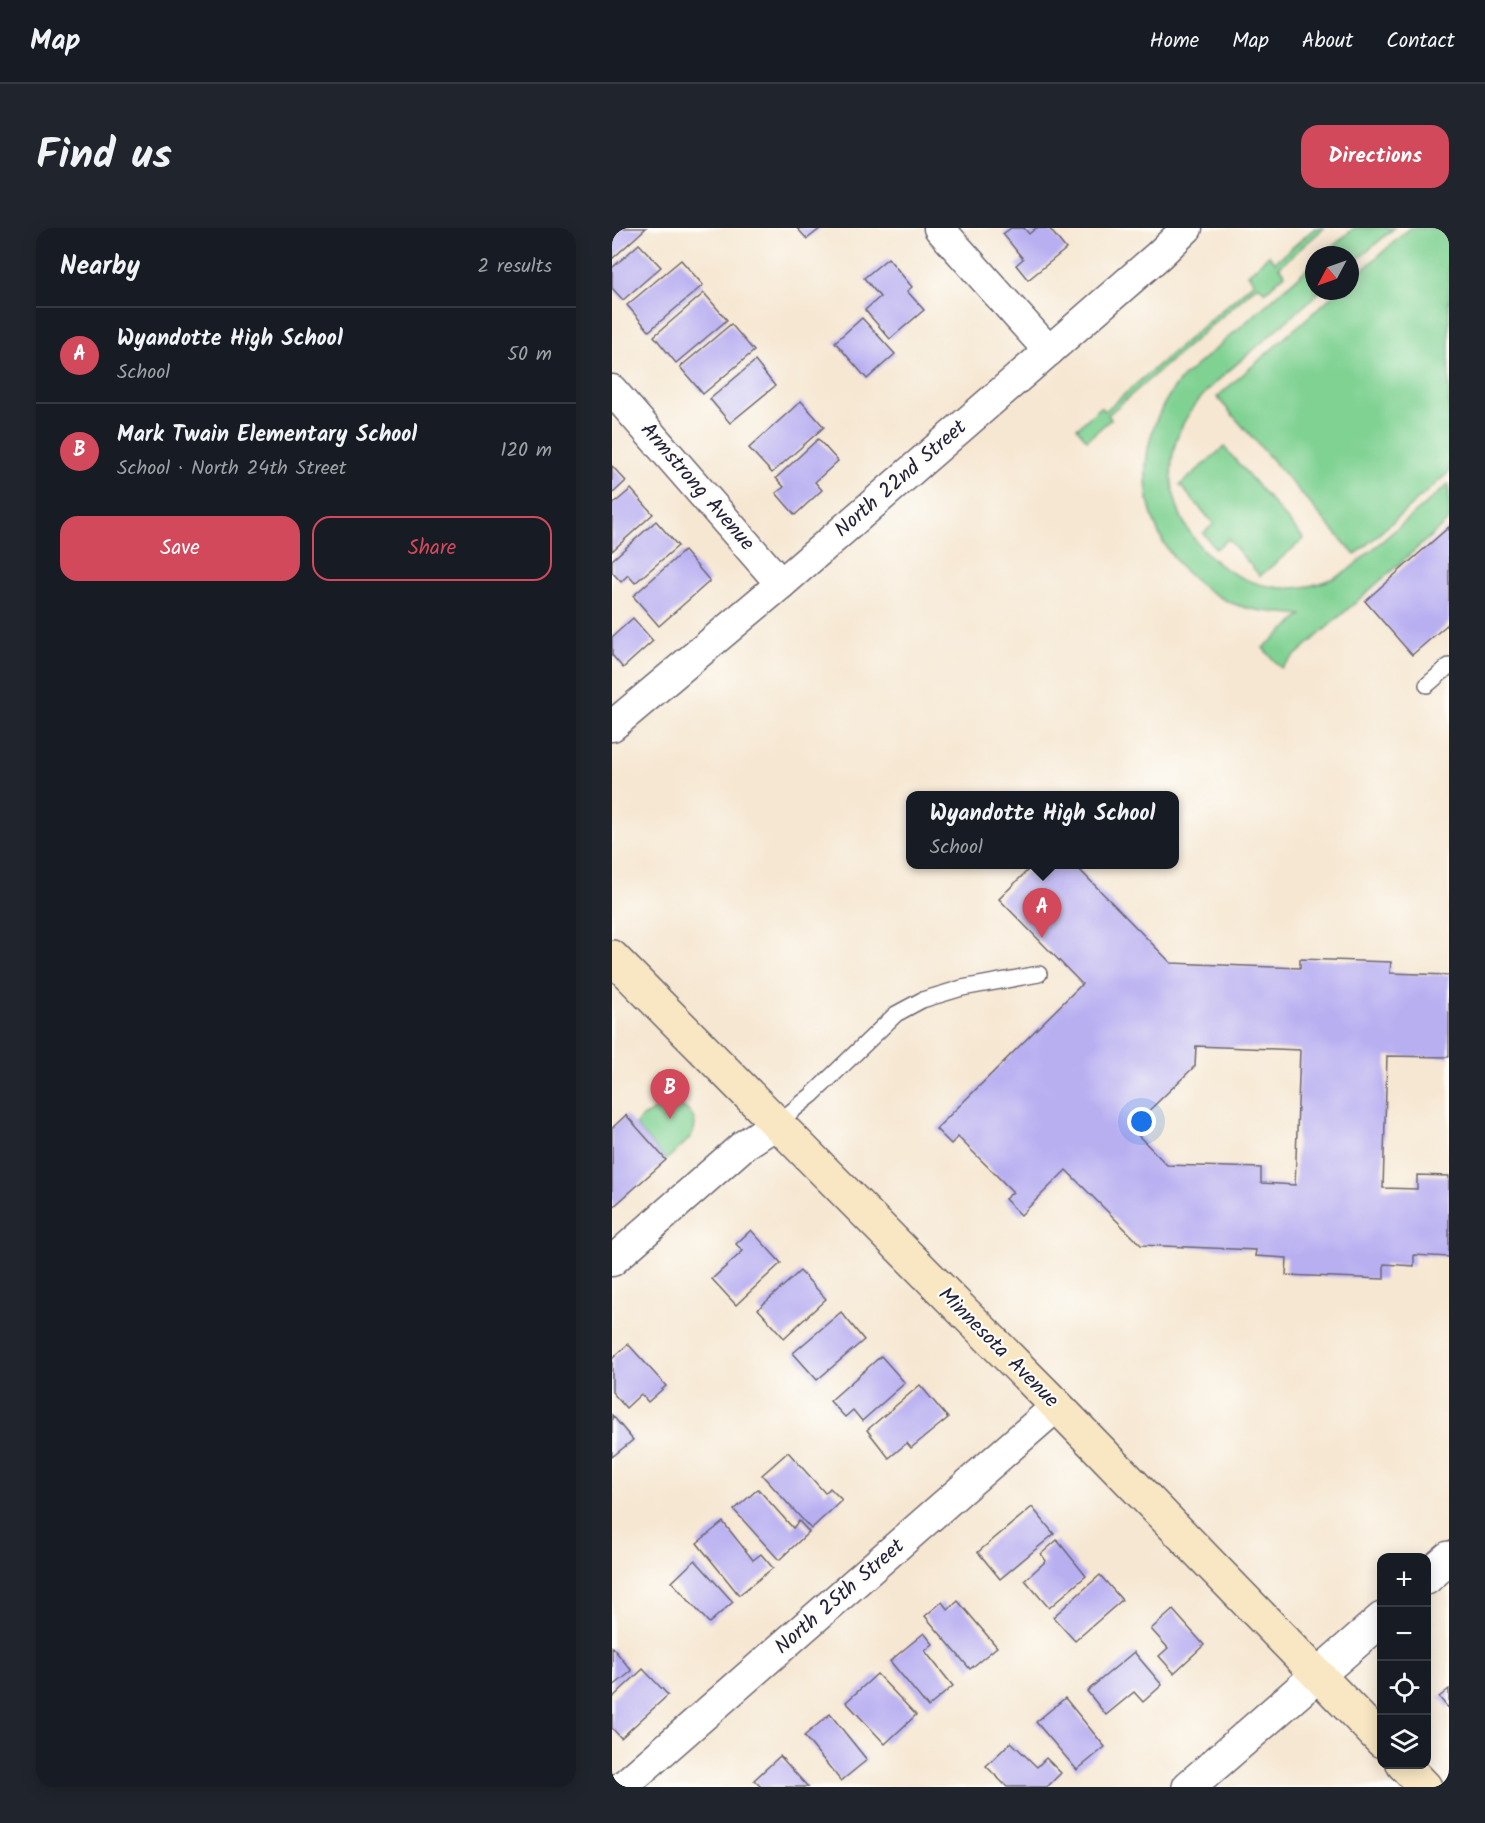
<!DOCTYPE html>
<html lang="en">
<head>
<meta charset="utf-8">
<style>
	:root { --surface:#171b24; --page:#20242c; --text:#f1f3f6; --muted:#9ea1a6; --line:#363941; --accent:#d1495b }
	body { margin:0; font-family:Kalam,sans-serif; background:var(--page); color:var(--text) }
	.controls { position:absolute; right:18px; bottom:18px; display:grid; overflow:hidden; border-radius:12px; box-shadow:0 3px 15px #0003 }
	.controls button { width:54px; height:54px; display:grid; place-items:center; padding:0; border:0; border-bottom:2px solid var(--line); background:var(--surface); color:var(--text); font:30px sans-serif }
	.compass { position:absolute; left:693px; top:18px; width:54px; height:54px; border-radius:50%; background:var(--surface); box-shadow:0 3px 15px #0003; rotate:229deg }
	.you { position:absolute; left:530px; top:894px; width:21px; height:21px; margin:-15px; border:4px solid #fff; border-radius:50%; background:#1a73e8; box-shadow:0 0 0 9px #1a73e833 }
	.badge { display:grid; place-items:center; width:39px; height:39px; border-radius:50%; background:var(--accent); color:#fff; font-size:20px; font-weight:700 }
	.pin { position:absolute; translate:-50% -50px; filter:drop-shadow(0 2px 3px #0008) }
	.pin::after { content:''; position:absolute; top:32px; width:21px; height:18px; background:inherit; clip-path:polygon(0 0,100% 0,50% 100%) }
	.popup { position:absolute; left:294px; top:563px; width:273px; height:78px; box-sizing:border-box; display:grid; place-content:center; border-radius:12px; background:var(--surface); filter:drop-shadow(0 2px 4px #0005); font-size:20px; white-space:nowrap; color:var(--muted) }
	.popup b { font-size:22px; color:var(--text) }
	.popup::after { content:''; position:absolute; left:50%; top:100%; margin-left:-12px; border:12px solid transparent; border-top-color:var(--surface) }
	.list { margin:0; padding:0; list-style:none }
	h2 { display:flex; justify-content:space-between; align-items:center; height:78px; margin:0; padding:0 24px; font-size:26px }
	h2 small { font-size:20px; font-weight:400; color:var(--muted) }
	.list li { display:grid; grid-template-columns:39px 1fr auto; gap:18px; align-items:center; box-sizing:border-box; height:96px; padding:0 24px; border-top:2px solid var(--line) }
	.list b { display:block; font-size:22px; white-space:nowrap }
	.list p { margin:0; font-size:20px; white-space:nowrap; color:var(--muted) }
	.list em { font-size:20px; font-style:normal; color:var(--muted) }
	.actions { display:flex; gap:12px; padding:18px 24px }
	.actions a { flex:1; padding:14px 0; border:2px solid var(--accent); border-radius:18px; text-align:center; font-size:21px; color:var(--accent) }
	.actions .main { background:var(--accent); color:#fff }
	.icon { flex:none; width:33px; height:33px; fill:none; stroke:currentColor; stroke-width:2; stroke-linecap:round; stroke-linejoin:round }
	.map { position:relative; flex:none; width:837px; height:1559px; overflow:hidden; border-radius:18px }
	header { display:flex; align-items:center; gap:36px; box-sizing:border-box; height:84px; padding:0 30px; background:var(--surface); border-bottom:2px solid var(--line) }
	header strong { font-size:28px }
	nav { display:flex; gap:33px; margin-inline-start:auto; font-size:21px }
	.intro { display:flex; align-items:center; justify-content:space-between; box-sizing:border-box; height:144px; padding:0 36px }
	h1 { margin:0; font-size:42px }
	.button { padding:15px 27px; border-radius:18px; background:var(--accent); color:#fff; font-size:21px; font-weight:700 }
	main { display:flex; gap:36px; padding:0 36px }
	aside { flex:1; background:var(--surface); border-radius:18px; box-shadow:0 3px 15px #0003 }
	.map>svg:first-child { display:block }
	.park { fill:#80d293; stroke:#517a67; stroke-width:1.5 }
	.building { fill:#b8aff1; fill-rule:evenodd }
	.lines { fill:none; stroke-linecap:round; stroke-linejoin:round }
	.service-casing { stroke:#6c6770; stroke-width:18 }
	.minor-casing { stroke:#6c6770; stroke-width:33 }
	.tertiary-casing { stroke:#6c6770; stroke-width:36 }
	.secondary-casing { stroke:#6c6770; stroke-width:36 }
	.service { stroke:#fff; stroke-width:15 }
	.minor { stroke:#fff; stroke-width:30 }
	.tertiary { stroke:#fff; stroke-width:33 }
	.secondary { stroke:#f9e7c3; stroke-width:33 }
	.labels { text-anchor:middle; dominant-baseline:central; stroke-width:4.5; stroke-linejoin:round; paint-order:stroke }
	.street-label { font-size:21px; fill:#22223b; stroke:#fdfcf7 }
</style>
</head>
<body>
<header>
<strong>Map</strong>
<nav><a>Home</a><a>Map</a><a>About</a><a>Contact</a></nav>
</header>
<div class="intro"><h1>Find us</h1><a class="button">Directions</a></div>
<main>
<aside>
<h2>Nearby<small>2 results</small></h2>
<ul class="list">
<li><span class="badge">A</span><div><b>Wyandotte High School</b><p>School</p></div><em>50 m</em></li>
<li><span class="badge">B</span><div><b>Mark Twain Elementary School</b><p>School · North 24th Street</p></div><em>120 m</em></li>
</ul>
<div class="actions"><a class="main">Save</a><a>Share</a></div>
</aside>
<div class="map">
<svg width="837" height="1559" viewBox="0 0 837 1559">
	<rect width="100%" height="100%" fill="#fdfcf7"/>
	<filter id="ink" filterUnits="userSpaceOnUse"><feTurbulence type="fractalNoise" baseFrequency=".0167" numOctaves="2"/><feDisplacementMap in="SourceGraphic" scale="12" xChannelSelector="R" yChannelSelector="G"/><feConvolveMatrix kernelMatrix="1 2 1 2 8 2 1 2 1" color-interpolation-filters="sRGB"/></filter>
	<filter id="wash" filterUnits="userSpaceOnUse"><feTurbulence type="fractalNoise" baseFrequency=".008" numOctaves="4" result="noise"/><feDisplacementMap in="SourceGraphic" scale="24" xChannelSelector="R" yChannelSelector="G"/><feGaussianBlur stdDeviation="1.35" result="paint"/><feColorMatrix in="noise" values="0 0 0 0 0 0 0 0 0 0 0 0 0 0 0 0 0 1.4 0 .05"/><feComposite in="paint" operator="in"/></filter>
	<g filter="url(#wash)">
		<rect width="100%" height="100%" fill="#f6e7d2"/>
		<g class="park">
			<polygon points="703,0 712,0 667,39 673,46 653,64 646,57 496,187 499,191 475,212 465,200 489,179 493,183 642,54 636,46 657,27 663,34"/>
			<polygon points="742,0 782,0 738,38 738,27 711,27"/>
			<polygon points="798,0 837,0 837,244 743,327 605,169 726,63 738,63 738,53"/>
			<path d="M702,35V63H709C686,83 663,103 640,123C613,146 583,168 568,202C536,278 599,361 678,360C697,360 717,353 734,344L837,256V292L669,440L651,420L690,387C665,384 638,384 615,373C527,331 508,221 571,149Z"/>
			<polygon points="612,219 692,311 648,348 616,311 604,321 591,305 602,296 568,257"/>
			<path d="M53,875C64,876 71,877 79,886C93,904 66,921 54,932L23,897L31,889Z"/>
		</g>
		<g id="blocks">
			<g class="building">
				<polygon points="0,0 34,0 0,31"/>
				<polygon points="185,0 209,0 195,11"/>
				<polygon points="399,0 412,0 417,6 424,0 437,0 454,21 416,52 404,37 411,31 391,6"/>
				<polygon points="27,16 49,39 11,72 0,60 0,40"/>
				<polygon points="276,30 300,59 295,63 312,82 278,111 253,82 268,69 252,50"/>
				<polygon points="69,32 91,57 37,103 15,77"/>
				<polygon points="92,65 115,92 64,135 42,108"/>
				<polygon points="250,90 283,126 255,151 223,114"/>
				<polygon points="119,96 142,123 91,166 68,139"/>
				<polygon points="143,133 163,158 118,195 98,171"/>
				<polygon points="189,173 212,199 160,245 137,220"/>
				<polygon points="206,211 226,233 203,254 210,262 183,287 164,265 172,259 164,250"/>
				<polygon points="0,238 14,253 0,266"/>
				<polygon points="19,261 41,286 0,323 0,277"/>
				<polygon points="44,293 66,318 23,355 16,347 9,354 0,344 0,332"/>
				<polygon points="837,299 837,395 800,427 753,373"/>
				<polygon points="72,323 98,353 47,398 21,368"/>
				<polygon points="21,390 41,413 11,440 0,427 0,409"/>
				<path d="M422,636H462L559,735L688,740V731L779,734L778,745L837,747V829L775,828L771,960L805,961V947L837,948V1029L802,1027V1038L772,1036V1051L674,1047L675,1030L643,1028L644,1022L529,1017L454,942L409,987L393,971L401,964L346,909L339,916L324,901L470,756L387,671ZM584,818L688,822L683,957L649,955V940L555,937L519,900L583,838Z"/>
				<polygon points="14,887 54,932 0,980 0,900"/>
				<polygon points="139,1002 169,1035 124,1077 100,1051 131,1023 124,1016"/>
				<polygon points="188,1043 214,1071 172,1110 146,1081"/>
				<polygon points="229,1084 252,1112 205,1152 181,1125"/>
				<polygon points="16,1116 54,1158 36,1174 29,1166 14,1180 0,1164 0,1131"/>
				<polygon points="269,1128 293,1155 250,1193 241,1182 233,1189 218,1173"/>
				<polygon points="308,1157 336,1190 299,1220 295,1215 277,1230 255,1202"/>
				<polygon points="0,1187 21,1212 0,1229"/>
				<polygon points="176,1224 213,1265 218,1260 230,1272 199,1301 150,1247"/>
				<polygon points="146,1261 181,1300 187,1293 197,1304 167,1332 122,1282"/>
				<polygon points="420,1279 442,1306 388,1351 366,1324"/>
				<polygon points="111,1294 141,1332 149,1326 161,1340 127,1367 85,1315"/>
				<polygon points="445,1312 474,1348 437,1380 413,1352 434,1333 429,1326"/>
				<polygon points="83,1332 121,1374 97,1395 60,1354"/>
				<polygon points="488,1347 510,1372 463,1413 441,1389"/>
				<polygon points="346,1373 385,1419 358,1441 313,1388 330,1374 336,1382"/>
				<polygon points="561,1382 592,1417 562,1445 547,1428 556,1420 539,1401"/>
				<polygon points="312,1405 321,1416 313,1423 341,1458 316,1479 278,1433"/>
				<polygon points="0,1419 20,1443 0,1459"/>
				<polygon points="522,1424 550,1457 531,1474 522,1464 494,1487 475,1463"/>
				<polygon points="31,1441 56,1467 9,1510 0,1500 0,1470"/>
				<polygon points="265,1446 304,1487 273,1516 234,1474"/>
				<polygon points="837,1461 837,1481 827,1469"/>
				<polygon points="453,1470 493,1519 465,1542 424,1494"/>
				<polygon points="218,1486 255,1532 229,1553 192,1508"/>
				<polygon points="399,1514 425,1539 434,1530 449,1545 435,1559 395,1559 374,1538"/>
				<polygon points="168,1528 196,1559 149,1559 142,1552"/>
			</g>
		</g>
	</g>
	<g filter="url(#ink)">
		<use href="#blocks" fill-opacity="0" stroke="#6c6770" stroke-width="1.5"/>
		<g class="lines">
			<defs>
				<g id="service">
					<polyline points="815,457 837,438"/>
					<polyline points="164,896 200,867 284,786 310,772 350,760 427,746"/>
				</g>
				<g id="minor">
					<polyline points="327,0 437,123"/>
					<polyline points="0,162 169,356"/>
					<polyline points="0,498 169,356 547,27 575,0"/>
					<polyline points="0,1033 132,917 164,896"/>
					<polyline points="10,1559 445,1178"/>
				</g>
				<g id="tertiary">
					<polyline points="814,1350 837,1330"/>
					<polyline points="577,1559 770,1391"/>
				</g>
				<g id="secondary">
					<polyline points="0,729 445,1178 770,1513"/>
					<polyline points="791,1536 813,1559"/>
				</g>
			</defs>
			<use href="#service" class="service-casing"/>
			<use href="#minor" class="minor-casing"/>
			<use href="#tertiary" class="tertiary-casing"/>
			<use href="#secondary" class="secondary-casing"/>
			<use href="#service" class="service"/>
			<use href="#minor" class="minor"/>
			<use href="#tertiary" class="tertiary"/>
			<use href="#secondary" class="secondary"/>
		</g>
	</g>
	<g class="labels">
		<g class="street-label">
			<text transform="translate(289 251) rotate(-41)">North 22nd Street</text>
			<text transform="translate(85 259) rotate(49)">Armstrong Avenue</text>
			<text transform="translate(386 1120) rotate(45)">Minnesota Avenue</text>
			<text transform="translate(228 1369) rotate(-41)">North 25th Street</text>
		</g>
	</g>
</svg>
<div class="controls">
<button>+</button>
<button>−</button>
<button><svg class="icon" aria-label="locate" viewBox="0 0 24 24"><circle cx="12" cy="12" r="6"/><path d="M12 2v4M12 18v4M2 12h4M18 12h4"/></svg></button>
<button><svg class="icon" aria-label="layers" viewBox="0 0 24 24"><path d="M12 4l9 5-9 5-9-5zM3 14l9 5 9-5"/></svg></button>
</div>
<svg class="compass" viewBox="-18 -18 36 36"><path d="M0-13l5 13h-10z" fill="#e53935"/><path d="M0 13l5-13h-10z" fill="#9ea1a6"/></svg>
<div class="you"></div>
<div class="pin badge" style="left:430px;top:710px">A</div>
<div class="popup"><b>Wyandotte High School</b>School</div>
<div class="pin badge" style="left:58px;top:891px">B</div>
</div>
</main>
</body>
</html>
